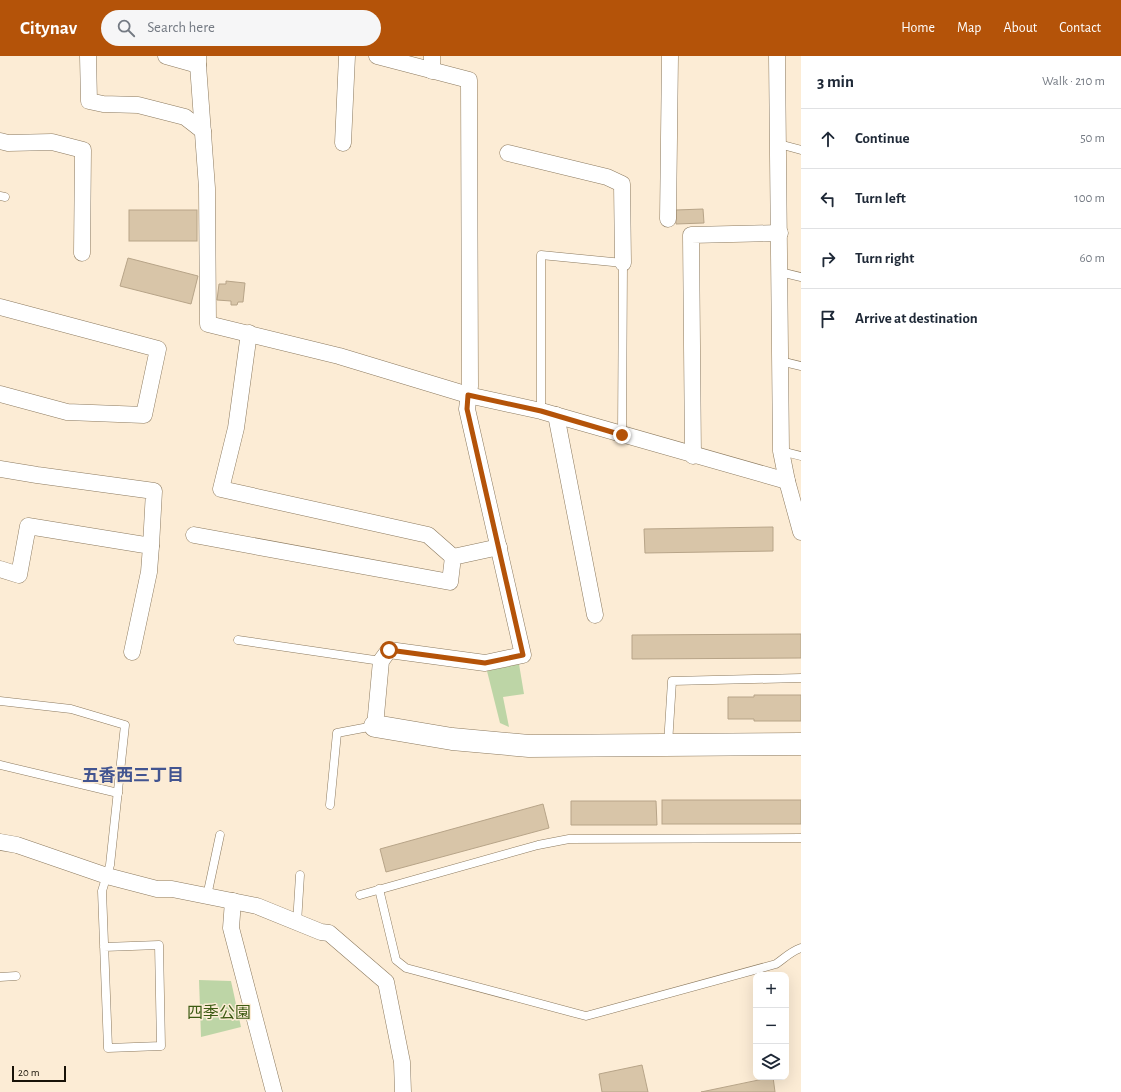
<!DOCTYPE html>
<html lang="en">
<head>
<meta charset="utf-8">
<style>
	:root { --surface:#fff; --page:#f6f6f7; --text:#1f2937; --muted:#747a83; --line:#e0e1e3; --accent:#b45309 }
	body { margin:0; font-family:"Alegreya Sans","Noto Sans JP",sans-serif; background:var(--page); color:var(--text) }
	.controls { position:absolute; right:12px; bottom:12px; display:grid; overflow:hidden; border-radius:8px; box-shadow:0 4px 16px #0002 }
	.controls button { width:36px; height:36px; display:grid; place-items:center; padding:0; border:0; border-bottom:1px solid var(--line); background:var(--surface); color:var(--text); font:20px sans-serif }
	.scale { position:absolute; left:12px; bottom:10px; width:54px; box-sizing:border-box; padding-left:4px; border:2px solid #181207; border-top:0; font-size:11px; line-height:14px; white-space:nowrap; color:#181207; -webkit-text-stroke:3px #fcecd5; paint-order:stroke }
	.stop { position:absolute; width:12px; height:12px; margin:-9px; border:3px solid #b45309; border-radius:50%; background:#fff }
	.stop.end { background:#b45309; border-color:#fff; box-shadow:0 1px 4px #0008 }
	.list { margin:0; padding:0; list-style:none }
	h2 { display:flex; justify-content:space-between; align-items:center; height:52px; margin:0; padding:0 16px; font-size:17px }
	h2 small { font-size:13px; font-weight:400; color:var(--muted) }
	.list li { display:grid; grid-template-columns:26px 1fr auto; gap:12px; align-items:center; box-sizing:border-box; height:60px; padding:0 16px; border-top:1px solid var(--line) }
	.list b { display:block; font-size:15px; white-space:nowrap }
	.list em { font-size:13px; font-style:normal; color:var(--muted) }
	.icon { flex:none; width:22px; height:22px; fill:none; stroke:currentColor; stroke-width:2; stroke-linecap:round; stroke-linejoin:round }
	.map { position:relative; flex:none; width:801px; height:1036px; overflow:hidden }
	header { display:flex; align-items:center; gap:24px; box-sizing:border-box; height:56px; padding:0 20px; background:var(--accent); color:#fff }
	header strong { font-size:19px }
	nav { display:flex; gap:22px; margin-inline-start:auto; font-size:14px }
	.search { width:280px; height:36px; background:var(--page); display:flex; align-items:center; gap:10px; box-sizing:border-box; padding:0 14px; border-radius:22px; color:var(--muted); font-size:15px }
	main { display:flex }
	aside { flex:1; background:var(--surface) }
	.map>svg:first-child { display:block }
	.green { fill:#bdd5a6 }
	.building { fill:#d8c5a8; stroke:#b7a488 }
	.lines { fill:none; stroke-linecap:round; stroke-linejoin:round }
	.lane-casing { stroke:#8c7a5f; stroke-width:9 }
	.street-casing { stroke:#8c7a5f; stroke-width:17 }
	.secondary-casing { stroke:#8c7a5f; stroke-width:23 }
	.lane { stroke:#fff; stroke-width:8 }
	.street { stroke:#fff; stroke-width:16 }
	.secondary { stroke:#fff; stroke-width:22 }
	.route { stroke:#b45309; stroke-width:5 }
	.labels { text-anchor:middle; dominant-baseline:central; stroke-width:3; stroke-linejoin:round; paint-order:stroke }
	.park-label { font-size:16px; fill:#3d5b13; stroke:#fcecd5 }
	.neighbourhood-label { font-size:17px; font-weight:bold; fill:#425490; stroke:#fcecd5 }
</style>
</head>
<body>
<header>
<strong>Citynav</strong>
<div class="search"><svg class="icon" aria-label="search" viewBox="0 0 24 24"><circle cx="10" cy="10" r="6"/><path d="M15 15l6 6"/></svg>Search here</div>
<nav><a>Home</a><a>Map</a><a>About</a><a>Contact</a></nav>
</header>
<main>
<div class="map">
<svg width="801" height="1036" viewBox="0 0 801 1036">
	<rect width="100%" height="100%" fill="#fcecd5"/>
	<g class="green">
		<polygon points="519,608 524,638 503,641 509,671 500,667 487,615"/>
		<polygon points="199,924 231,925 241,971 201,981"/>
	</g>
	<g class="building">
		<polygon points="703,153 704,167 676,168 676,154"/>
		<rect x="129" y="154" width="68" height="31"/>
		<polygon points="128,202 198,220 191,248 120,230"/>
		<polygon points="226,225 245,227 243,246 238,246 237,249 231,249 231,245 217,244 219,228 226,228"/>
		<polygon points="773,471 773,495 645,497 644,473"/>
		<polygon points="801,578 801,602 632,603 632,579"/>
		<polygon points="754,639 801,639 801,665 754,665 754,663 728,663 728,641 754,641"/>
		<rect x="662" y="744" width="139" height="24"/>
		<polygon points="571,745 656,745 657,769 571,769"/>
		<polygon points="543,748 549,772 386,816 380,793"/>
		<polygon points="642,1009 648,1036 602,1036 599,1018"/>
		<polygon points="773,1021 775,1036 701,1036"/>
	</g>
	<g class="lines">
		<defs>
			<g id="lane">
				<polyline points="779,88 801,94"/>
				<polyline points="0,140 5,141"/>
				<polyline points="780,216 801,221"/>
				<polyline points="780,305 801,310"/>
				<polyline points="541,355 541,199 623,207 622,379"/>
				<polyline points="781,395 801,400"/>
				<polyline points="238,584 381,605"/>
				<polyline points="0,645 71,653 125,669 110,809 102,835 108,992 161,990 159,889 104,891"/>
				<polyline points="668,688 672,625 801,622"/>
				<polyline points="0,709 118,737"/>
				<polyline points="330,749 337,677 374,670"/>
				<path d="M379,833L396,904L406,912L586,960L776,908C786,901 790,896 801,892"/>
				<polyline points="360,839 538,789 569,783 801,782"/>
				<polyline points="207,840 220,779"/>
				<polyline points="297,867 300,819"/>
				<polyline points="0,921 16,920"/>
			</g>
			<g id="street">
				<polyline points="88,0 89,45 103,48 138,49 185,61 203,75"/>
				<polyline points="166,0 198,9"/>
				<polyline points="198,0 198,9 207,132 208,268 339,300 468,339 541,355 787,425"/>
				<polyline points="432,0 432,15"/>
				<polyline points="777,0 781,395 787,425 801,476"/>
				<polyline points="0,85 8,87 52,86 83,94 82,197"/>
				<polyline points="343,87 347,0"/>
				<polyline points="508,97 607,121 622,128 623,207"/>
				<polyline points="668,163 670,0"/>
				<polyline points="0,251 158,293 144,359 67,356 0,338"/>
				<polyline points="249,277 236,372 221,433 428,479 453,501"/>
				<polyline points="556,359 595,559"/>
				<polyline points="693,400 691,179 780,177"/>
				<polyline points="0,413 37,419 154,435 151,490"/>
				<polyline points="194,479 450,526 453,501 499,491"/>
				<polyline points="0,513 19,519 28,470 151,490 149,516 132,596"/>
				<polyline points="375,670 381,605 389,594 485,607 523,599 467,353 470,330 469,24 377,0"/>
				<polyline points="0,786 17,789 107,820 157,833 172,833 257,850 321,876 329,877 386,926 402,1006 403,1036"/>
				<polyline points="233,845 231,872 274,1036"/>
			</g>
			<polyline id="secondary" points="375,670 452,683 529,690 801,688"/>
		</defs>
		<use href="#lane" class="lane-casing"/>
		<use href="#street" class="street-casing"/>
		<use href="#secondary" class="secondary-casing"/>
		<use href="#lane" class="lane"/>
		<use href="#street" class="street"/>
		<use href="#secondary" class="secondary"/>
	</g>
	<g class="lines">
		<polyline class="route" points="389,594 485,607 523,599 467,353 468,339 541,355 622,379"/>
	</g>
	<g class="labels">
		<g class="park-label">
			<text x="219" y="957">四季公園</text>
		</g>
		<g class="neighbourhood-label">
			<text x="133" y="719">五香西三丁目</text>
		</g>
	</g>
</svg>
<div class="controls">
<button>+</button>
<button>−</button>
<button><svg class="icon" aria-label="layers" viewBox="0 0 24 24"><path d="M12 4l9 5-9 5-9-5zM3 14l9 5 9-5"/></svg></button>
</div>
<div class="scale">20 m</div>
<div class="stop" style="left:389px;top:594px"></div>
<div class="stop end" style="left:622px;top:379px"></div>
</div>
<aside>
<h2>3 min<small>Walk · 210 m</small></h2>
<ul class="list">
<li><svg class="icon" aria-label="ahead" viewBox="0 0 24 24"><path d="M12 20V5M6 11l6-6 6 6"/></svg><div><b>Continue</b></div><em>50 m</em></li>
<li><svg class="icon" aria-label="left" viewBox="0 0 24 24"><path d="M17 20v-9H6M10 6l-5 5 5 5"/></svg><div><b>Turn left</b></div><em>100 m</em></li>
<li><svg class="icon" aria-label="right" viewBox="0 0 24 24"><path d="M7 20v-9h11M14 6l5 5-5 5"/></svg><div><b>Turn right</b></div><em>60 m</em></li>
<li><svg class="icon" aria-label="arrive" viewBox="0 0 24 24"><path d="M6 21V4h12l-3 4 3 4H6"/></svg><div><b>Arrive at destination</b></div></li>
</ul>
</aside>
</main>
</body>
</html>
